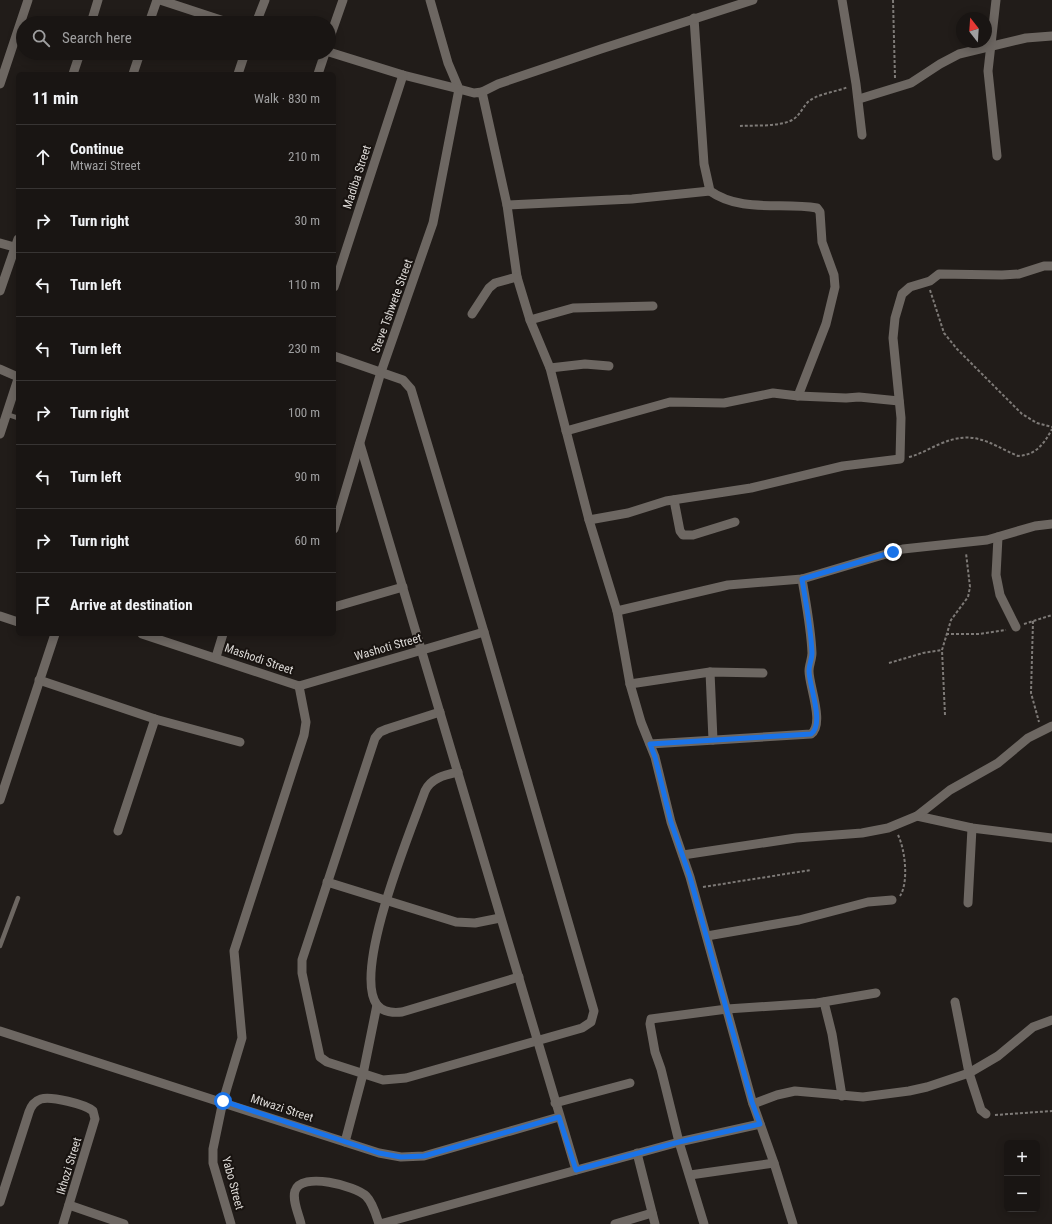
<!DOCTYPE html>
<html lang="en">
<head>
<meta charset="utf-8">
<style>
	:root { --surface:#191513; --page:#262221; --text:#f1f3f6; --muted:#9f9fa0; --line:#373433 }
	body { margin:0; font-family:"Roboto Condensed",sans-serif; background:var(--page); color:var(--text) }
	.controls { position:absolute; right:12px; bottom:12px; display:grid; overflow:hidden; border-radius:6px; box-shadow:0 2px 10px #0003 }
	.controls button { width:36px; height:36px; display:grid; place-items:center; padding:0; border:0; border-bottom:1px solid var(--line); background:var(--surface); color:var(--text); font:20px sans-serif }
	.compass { position:absolute; left:956px; top:12px; width:36px; height:36px; border-radius:50%; background:var(--surface); box-shadow:0 2px 10px #0003; rotate:343deg }
	.stop { position:absolute; width:12px; height:12px; margin:-9px; border:3px solid #1a73e8; border-radius:50%; background:#fff }
	.stop.end { background:#1a73e8; border-color:#fff; box-shadow:0 1px 4px #0008 }
	.list { margin:0; padding:0; list-style:none }
	h2 { display:flex; justify-content:space-between; align-items:center; height:52px; margin:0; padding:0 16px; font-size:17px }
	h2 small { font-size:13px; font-weight:400; color:var(--muted) }
	.list li { display:grid; grid-template-columns:26px 1fr auto; gap:12px; align-items:center; box-sizing:border-box; height:64px; padding:0 16px; border-top:1px solid var(--line) }
	.list b { display:block; font-size:15px; white-space:nowrap }
	.list p { margin:0; font-size:13px; white-space:nowrap; color:var(--muted) }
	.list em { font-size:13px; font-style:normal; color:var(--muted) }
	.icon { flex:none; width:22px; height:22px; fill:none; stroke:currentColor; stroke-width:2; stroke-linecap:round; stroke-linejoin:round }
	.map { position:relative; flex:none; width:1052px; height:1224px; overflow:hidden }
	.search { position:absolute; background:var(--surface); box-shadow:0 2px 10px #0003; left:16px; top:16px; width:320px; height:44px; display:flex; align-items:center; gap:10px; box-sizing:border-box; padding:0 14px; border-radius:22px; color:var(--muted); font-size:15px }
	.panel { position:absolute; background:var(--surface); box-shadow:0 2px 10px #0003; left:16px; top:72px; width:320px; height:564px; border-radius:6px }
	.map>svg:first-child { display:block }
	.lines { fill:none; stroke-linecap:round; stroke-linejoin:round }
	.path { stroke:#7e7a77; stroke-width:2; stroke-dasharray:3 2; stroke-linecap:butt }
	.service { stroke:#6d6762; stroke-width:4.5 }
	.minor { stroke:#6d6762; stroke-width:9 }
	.route { stroke:#1a73e8; stroke-width:5 }
	.labels { text-anchor:middle; dominant-baseline:central; stroke-width:4; stroke-linejoin:round; paint-order:stroke }
	.street-label { font-size:12px; fill:#dddad7; stroke:#181310 }
</style>
</head>
<body>
<div class="map">
<svg width="1052" height="1224" viewBox="0 0 1052 1224">
	<rect width="100%" height="100%" fill="#211c19"/>
	<g class="lines">
		<g class="path">
			<polyline points="893,0 895,78"/>
			<path d="M740,126C756,125 775,127 790,121C799,117 801,110 807,103C815,94 836,92 848,87"/>
			<polyline points="930,290 944,333 957,349 1022,414 1037,423 1052,427"/>
			<path d="M909,457C921,454 930,448 940,444C974,429 988,443 1018,456C1036,455 1044,444 1052,429"/>
			<polyline points="1033,621 1031,693 1039,722"/>
			<polyline points="1024,624 1052,615"/>
			<polyline points="946,634 979,634 1006,630"/>
			<polyline points="889,663 923,653 942,650"/>
			<polyline points="945,715 942,650 951,620 968,597 970,587 966,553"/>
			<path d="M898,835C905,849 909,882 900,896"/>
			<polyline points="703,887 811,870"/>
			<polyline points="995,1115 1052,1111"/>
		</g>
		<g class="service">
			<polyline points="6,414 18,418"/>
			<polyline points="0,946 18,898"/>
		</g>
		<g class="minor">
			<polyline points="160,0 230,23"/>
			<polyline points="430,0 448,63 459,89 474,93 482,92 507,205 517,277 530,320 550,368 589,520 617,611 630,684 641,722 655,757 671,822 690,877 752,1101 774,1163 793,1224"/>
			<polyline points="842,0 856,84 862,135"/>
			<polyline points="996,0 988,71 997,156"/>
			<path d="M694,18L704,164L710,191C741,213 782,202 817,208L820,212L822,242L834,275L835,287L826,324L798,396"/>
			<polyline points="91,23 98,0"/>
			<polyline points="149,23 157,0"/>
			<polyline points="256,23 265,0"/>
			<polyline points="329,40 343,0"/>
			<polyline points="329,52 403,75 459,89 433,223 381,372 334,529"/>
			<polyline points="73,74 80,53"/>
			<polyline points="133,74 140,53"/>
			<polyline points="238,74 245,53"/>
			<polyline points="318,74 325,53"/>
			<polyline points="0,84 28,0"/>
			<polyline points="482,92 498,84 601,49 753,0"/>
			<polyline points="859,99 911,83 940,64 959,54 1026,38 1052,36"/>
			<polyline points="507,205 632,199 710,191"/>
			<polyline points="0,243 18,248"/>
			<polyline points="334,287 403,75"/>
			<polyline points="0,291 18,239"/>
			<polyline points="472,314 489,288 495,283 517,277"/>
			<polyline points="530,320 573,308 653,306"/>
			<polyline points="334,356 403,380 411,389 484,632 594,1011 591,1022 582,1028 406,1078 383,1080 327,1062 320,1057 302,973 302,960 375,738 380,732 387,729 440,712"/>
			<polyline points="550,368 585,364 609,366"/>
			<polyline points="0,369 18,377"/>
			<polyline points="566,431 670,402 724,403 773,393 798,396 846,398 859,397 899,401"/>
			<polyline points="0,434 18,379"/>
			<polyline points="360,444 576,1170"/>
			<polyline points="674,500 680,531 683,535 693,535 735,522"/>
			<polyline points="589,520 628,513 666,501 751,488 843,466 900,459 901,418 893,338 895,318 902,294 910,287 930,281 939,274 1002,275 1019,274 1044,266 1052,266"/>
			<polyline points="998,537 996,575 1000,595 1016,627"/>
			<polyline points="334,607 403,587"/>
			<polyline points="617,611 728,585 802,579 903,549 987,540 1035,526 1052,524"/>
			<polyline points="0,616 18,622"/>
			<polyline points="142,634 299,686"/>
			<polyline points="216,657 223,634"/>
			<polyline points="710,672 713,740"/>
			<polyline points="39,680 155,719 240,742"/>
			<polyline points="630,684 710,672 763,673"/>
			<polyline points="299,686 484,632"/>
			<path d="M650,744L811,734C825,724 809,686 809,671C809,665 812,659 812,653C811,628 806,603 802,579"/>
			<path d="M458,772C445,775 431,778 425,791C411,830 352,971 377,1005C383,1012 394,1013 402,1012L519,977"/>
			<polyline points="0,800 55,634"/>
			<polyline points="917,816 972,828 1052,838"/>
			<polyline points="118,831 155,719"/>
			<polyline points="683,855 796,838 862,833 888,828 917,816 950,790 998,763 1028,738 1052,726"/>
			<polyline points="327,882 456,922 475,923 500,918"/>
			<polyline points="968,903 972,828"/>
			<polyline points="707,936 799,920 868,902 892,900"/>
			<polyline points="824,1002 832,1034 842,1096"/>
			<polyline points="955,1002 969,1073 981,1110 986,1114"/>
			<polyline points="0,1031 379,1153 401,1157 424,1156 559,1117"/>
			<polyline points="555,1103 630,1083"/>
			<polyline points="753,1104 777,1095 795,1091 863,1097 909,1091 927,1087 969,1073 998,1056 1033,1027 1052,1020"/>
			<polyline points="345,1142 363,1074 377,1005"/>
			<polyline points="637,1153 655,1224"/>
			<polyline points="690,1175 774,1163"/>
			<path d="M0,1202L29,1112C31,1106 35,1101 41,1099C51,1096 85,1104 93,1111L95,1119L63,1224"/>
			<polyline points="69,1205 124,1224"/>
			<polyline points="231,1224 213,1163 213,1149 223,1101 242,1038 234,951 304,735 306,722 299,686"/>
			<path d="M301,1224C299,1215 292,1200 295,1191C301,1171 356,1186 366,1196C373,1203 376,1215 379,1224"/>
			<polyline points="380,1224 679,1142 760,1124"/>
			<polyline points="615,1224 652,1213"/>
			<polyline points="704,1224 679,1142 661,1069 655,1052 650,1024 651,1019 727,1009 817,1003 876,993"/>
		</g>
	</g>
	<g class="lines">
		<path class="route" d="M223,1101L379,1153L401,1157L424,1156L559,1117L576,1170L679,1142L760,1124L752,1102L690,877L671,822L655,757L650,744L811,734C825,724 809,686 809,671C809,665 812,659 812,653C811,628 806,604 802,579L893,552"/>
	</g>
	<g class="labels">
		<g class="street-label">
			<text transform="translate(357 177) rotate(-72)">Madiba Street</text>
			<text transform="translate(392 306) rotate(-70)">Steve Tshwete Street</text>
			<text transform="translate(388 647) rotate(-16)">Washoti Street</text>
			<text transform="translate(259 659) rotate(19)">Mashodi Street</text>
			<text transform="translate(282 1108) rotate(18)">Mtwazi Street</text>
			<text transform="translate(69 1166) rotate(-73)">Ikhozi Street</text>
			<text transform="translate(233 1183) rotate(75)">Yabo Street</text>
		</g>
	</g>
</svg>
<div class="controls">
<button>+</button>
<button>−</button>
</div>
<svg class="compass" viewBox="-18 -18 36 36"><path d="M0-13l5 13h-10z" fill="#e53935"/><path d="M0 13l5-13h-10z" fill="#9f9fa0"/></svg>
<div class="stop" style="left:223px;top:1101px"></div>
<div class="stop end" style="left:893px;top:552px"></div>
<div class="search"><svg class="icon" aria-label="search" viewBox="0 0 24 24"><circle cx="10" cy="10" r="6"/><path d="M15 15l6 6"/></svg>Search here</div>
<section class="panel">
<h2>11 min<small>Walk · 830 m</small></h2>
<ul class="list">
<li><svg class="icon" aria-label="ahead" viewBox="0 0 24 24"><path d="M12 20V5M6 11l6-6 6 6"/></svg><div><b>Continue</b><p>Mtwazi Street</p></div><em>210 m</em></li>
<li><svg class="icon" aria-label="right" viewBox="0 0 24 24"><path d="M7 20v-9h11M14 6l5 5-5 5"/></svg><div><b>Turn right</b></div><em>30 m</em></li>
<li><svg class="icon" aria-label="left" viewBox="0 0 24 24"><path d="M17 20v-9H6M10 6l-5 5 5 5"/></svg><div><b>Turn left</b></div><em>110 m</em></li>
<li><svg class="icon" aria-label="left" viewBox="0 0 24 24"><path d="M17 20v-9H6M10 6l-5 5 5 5"/></svg><div><b>Turn left</b></div><em>230 m</em></li>
<li><svg class="icon" aria-label="right" viewBox="0 0 24 24"><path d="M7 20v-9h11M14 6l5 5-5 5"/></svg><div><b>Turn right</b></div><em>100 m</em></li>
<li><svg class="icon" aria-label="left" viewBox="0 0 24 24"><path d="M17 20v-9H6M10 6l-5 5 5 5"/></svg><div><b>Turn left</b></div><em>90 m</em></li>
<li><svg class="icon" aria-label="right" viewBox="0 0 24 24"><path d="M7 20v-9h11M14 6l5 5-5 5"/></svg><div><b>Turn right</b></div><em>60 m</em></li>
<li><svg class="icon" aria-label="arrive" viewBox="0 0 24 24"><path d="M6 21V4h12l-3 4 3 4H6"/></svg><div><b>Arrive at destination</b></div></li>
</ul>
</section>
</div>
</body>
</html>
